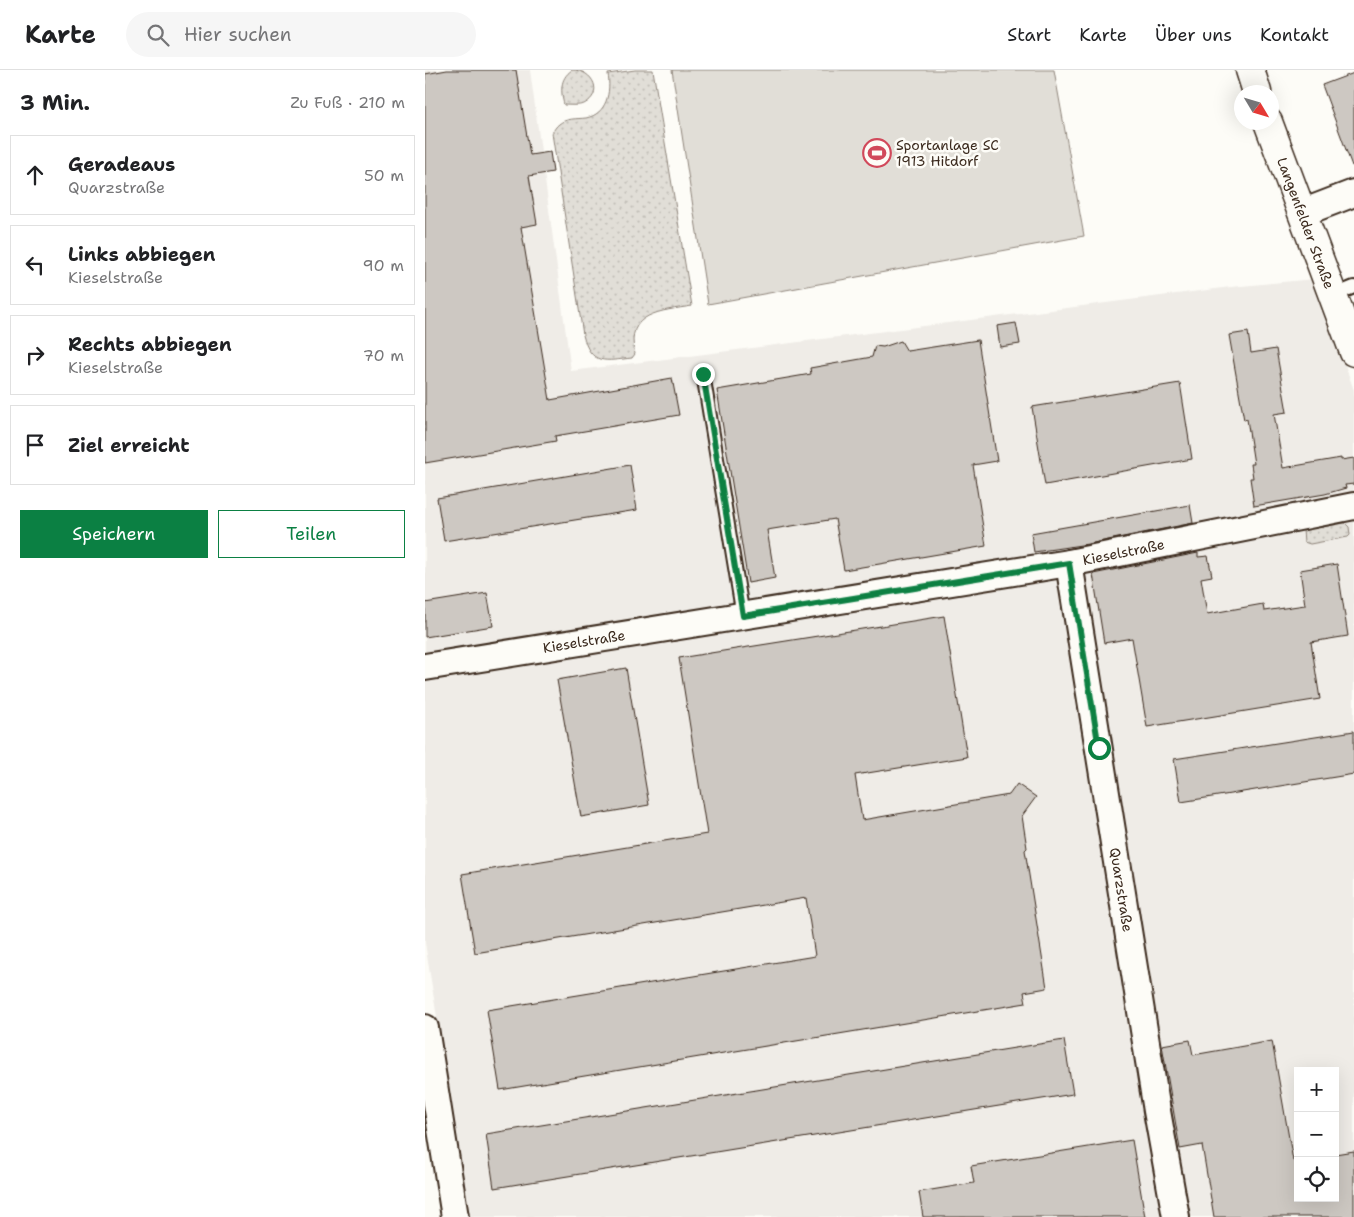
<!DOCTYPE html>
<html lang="de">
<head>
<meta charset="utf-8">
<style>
	:root { --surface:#fff; --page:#f6f6f6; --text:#202124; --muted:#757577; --line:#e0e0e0; --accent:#0b8043 }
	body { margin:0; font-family:"Shantell Sans",sans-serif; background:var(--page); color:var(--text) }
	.controls { position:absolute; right:15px; bottom:15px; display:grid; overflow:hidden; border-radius:0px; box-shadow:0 5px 20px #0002 }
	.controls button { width:45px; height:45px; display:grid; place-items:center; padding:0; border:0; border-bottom:1px solid var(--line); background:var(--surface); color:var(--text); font:25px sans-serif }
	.compass { position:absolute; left:809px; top:15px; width:45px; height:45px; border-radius:50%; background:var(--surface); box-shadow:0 5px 20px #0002; rotate:128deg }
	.stop { position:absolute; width:15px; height:15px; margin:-11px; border:4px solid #0b8043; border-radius:50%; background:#fff }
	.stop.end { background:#0b8043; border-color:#fff; box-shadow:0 1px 5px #0008 }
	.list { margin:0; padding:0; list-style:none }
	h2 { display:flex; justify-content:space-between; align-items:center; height:65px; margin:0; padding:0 20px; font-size:21px }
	h2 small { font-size:16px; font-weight:400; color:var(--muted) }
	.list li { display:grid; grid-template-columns:32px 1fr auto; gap:15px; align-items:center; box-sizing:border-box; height:80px; margin:0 10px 10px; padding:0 10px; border:1px solid var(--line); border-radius:0px }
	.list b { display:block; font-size:19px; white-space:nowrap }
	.list p { margin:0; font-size:16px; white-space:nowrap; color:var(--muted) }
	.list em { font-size:16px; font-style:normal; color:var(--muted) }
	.actions { display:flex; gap:10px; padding:15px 20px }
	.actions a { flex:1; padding:11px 0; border:1px solid var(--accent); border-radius:0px; text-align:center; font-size:18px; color:var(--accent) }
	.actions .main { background:var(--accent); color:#fff }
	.icon { flex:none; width:28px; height:28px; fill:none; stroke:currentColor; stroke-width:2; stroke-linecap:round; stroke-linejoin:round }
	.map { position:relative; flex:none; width:929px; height:1147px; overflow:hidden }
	header { display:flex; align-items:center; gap:30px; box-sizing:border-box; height:70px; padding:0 25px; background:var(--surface); border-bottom:1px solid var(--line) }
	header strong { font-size:24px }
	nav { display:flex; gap:28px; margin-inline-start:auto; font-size:18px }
	.search { width:350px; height:45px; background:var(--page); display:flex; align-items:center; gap:12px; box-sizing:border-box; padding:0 18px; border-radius:28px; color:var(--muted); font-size:19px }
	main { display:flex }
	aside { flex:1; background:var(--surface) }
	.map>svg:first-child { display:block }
	.built { fill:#efece7; fill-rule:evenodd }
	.grass { fill:url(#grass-dots); stroke:#8e847a }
	.garden { fill:#e1ded7; stroke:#8e847a }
	.building { fill:#cdc8c2; stroke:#3b2a1e }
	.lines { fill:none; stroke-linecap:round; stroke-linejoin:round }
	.service-casing { stroke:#3b2a1e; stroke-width:16 }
	.minor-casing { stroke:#3b2a1e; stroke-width:30 }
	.tertiary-casing { stroke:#3b2a1e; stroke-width:31 }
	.service { stroke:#fdfcf7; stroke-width:12 }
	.minor { stroke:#fdfcf7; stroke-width:26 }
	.tertiary { stroke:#fdfcf7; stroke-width:28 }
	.route { stroke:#0b8043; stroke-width:6 }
	.labels { text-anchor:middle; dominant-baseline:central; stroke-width:5; stroke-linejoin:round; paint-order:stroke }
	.poi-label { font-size:14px; fill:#3b2a1e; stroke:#fdfcf7; text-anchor:start }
	.street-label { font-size:14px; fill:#3b2a1e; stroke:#fdfcf7 }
</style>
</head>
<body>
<header>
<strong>Karte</strong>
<div class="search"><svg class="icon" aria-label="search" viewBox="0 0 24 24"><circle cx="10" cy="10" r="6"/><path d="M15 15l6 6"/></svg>Hier suchen</div>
<nav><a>Start</a><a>Karte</a><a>Über uns</a><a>Kontakt</a></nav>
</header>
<main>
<aside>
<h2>3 Min.<small>Zu Fuß · 210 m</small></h2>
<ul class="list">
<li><svg class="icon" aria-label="ahead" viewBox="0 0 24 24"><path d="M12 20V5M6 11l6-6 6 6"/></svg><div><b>Geradeaus</b><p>Quarzstraße</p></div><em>50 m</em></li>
<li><svg class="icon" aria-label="left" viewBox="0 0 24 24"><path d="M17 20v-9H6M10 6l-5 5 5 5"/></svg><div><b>Links abbiegen</b><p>Kieselstraße</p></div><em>90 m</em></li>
<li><svg class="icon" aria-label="right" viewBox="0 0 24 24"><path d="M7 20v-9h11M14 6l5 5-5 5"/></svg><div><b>Rechts abbiegen</b><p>Kieselstraße</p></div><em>70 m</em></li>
<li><svg class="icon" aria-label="arrive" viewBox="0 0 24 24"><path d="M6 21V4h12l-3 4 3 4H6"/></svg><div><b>Ziel erreicht</b></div></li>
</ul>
<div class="actions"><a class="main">Speichern</a><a>Teilen</a></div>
</aside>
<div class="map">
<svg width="929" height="1147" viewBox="0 0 929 1147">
	<defs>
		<pattern id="grass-dots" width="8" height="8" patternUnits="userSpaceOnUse" patternTransform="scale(1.25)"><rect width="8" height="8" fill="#e1ded7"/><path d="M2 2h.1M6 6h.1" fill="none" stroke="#c2bfb8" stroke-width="1.8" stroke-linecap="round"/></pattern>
	</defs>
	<rect width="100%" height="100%" fill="#fdfcf7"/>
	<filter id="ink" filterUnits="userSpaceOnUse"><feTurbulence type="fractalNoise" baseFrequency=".02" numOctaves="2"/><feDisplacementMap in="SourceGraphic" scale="10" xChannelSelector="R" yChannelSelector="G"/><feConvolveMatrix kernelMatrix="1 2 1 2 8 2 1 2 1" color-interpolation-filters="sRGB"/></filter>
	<g filter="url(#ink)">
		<path class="built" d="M6,0H105L146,301L806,217L889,209L929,320V1147H44L0,873V1ZM873,1001H910V1128H873Z"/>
		<g class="grass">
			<path d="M147,0C169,0 179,24 159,34C154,36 145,35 139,35C136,22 134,9 147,0Z"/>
			<path d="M210,0H228L267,236C237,241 199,242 210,284L207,288C180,291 166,296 158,265L127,63C129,60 131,56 134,54C141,48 152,49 161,48C182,44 186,22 183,4Z"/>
			<polygon points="920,453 924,457 925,465 923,467 885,474 879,472 878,460"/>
		</g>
		<polygon class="garden" points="247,0 629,0 659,166 283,234"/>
		<g class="building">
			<polygon points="22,0 91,0 105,85 125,82 128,102 104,106 112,154 96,157 125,330 247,308 254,345 130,366 131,371 0,393 0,4"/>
			<polygon points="929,3 929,96 927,96 897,15"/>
			<polygon points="591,253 595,274 575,277 572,256"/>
			<polygon points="823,262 826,283 851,279 862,342 849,344 858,398 916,388 916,390 929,388 929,414 920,415 921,418 900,424 829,436 825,408 828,408 826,394 829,394 822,349 819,350 804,265"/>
			<polygon points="553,270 572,391 548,395 561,476 419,500 410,449 342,460 350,508 323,513 292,320 386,304 385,298 447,287 450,276 458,277 476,271 482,281"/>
			<polygon points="755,313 767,389 620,415 607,337"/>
			<polygon points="205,395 212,440 19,471 12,428"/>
			<polygon points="765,435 768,453 663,474 609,482 606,463"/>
			<polygon points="773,483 773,487 783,486 787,506 776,508 782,544 838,534 839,541 880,535 875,500 912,494 923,566 886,572 895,629 722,657 707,568 679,573 668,504"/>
			<polygon points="62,523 68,556 0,567 0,533"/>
			<polygon points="519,546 542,687 430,705 437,750 584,725 592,714 611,727 597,746 602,778 600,780 622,918 599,922 601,933 75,1020 62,940 390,886 381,828 50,883 37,804 282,764 254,588"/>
			<polygon points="201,598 224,735 156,747 132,610"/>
			<polygon points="929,661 929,704 756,732 749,689"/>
			<polygon points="639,970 648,1024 69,1118 61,1064"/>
			<polygon points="765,970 768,985 847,971 868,1091 873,1090 873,1128 910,1128 910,1084 929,1081 929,1147 789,1147 777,1075 755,1079 737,975"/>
			<polygon points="707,1070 720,1147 498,1147 494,1122 549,1113 546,1096"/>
		</g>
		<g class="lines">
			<defs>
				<g id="service">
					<polyline points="907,226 929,217"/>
					<polyline points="278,304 318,546"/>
				</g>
				<g id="minor">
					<polyline points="877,143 929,123"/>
					<path id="s1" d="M644,493L732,1041L751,1147"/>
					<path id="s2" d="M0,597L644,493L929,436"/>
					<polyline points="0,958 30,1147"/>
				</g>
				<g id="tertiary">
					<polyline points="825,0 832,22"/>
					<path id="s3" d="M843,52L929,282"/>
				</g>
			</defs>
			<use href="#service" class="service-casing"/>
			<use href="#minor" class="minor-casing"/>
			<use href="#tertiary" class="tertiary-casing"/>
			<use href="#service" class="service"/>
			<use href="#minor" class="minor"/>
			<use href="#tertiary" class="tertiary"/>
		</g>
	</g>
	<g class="lines" filter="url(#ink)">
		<polyline class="route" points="278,304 318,546 644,493 674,678"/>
	</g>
	<defs>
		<symbol id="stadium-ring" viewBox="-11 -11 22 22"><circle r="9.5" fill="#fdfcf7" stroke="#d1495b" stroke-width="1.5"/><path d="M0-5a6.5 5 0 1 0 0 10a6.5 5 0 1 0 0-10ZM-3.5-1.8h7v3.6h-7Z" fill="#d1495b"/></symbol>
	</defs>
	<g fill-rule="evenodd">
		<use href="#stadium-ring" x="436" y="67" width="32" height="32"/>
	</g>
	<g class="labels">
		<g class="poi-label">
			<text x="471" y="75">Sportanlage SC<tspan x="471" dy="16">1913 Hitdorf</tspan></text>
		</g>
		<g class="street-label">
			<text stroke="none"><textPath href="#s3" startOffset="108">Langenfelder Straße</textPath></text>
			<text stroke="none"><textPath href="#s2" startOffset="708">Kieselstraße</textPath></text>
			<text stroke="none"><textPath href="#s2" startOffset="161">Kieselstraße</textPath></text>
			<text stroke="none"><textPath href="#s1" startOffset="331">Quarzstraße</textPath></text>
		</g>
	</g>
</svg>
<div class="controls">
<button>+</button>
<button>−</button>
<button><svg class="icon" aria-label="locate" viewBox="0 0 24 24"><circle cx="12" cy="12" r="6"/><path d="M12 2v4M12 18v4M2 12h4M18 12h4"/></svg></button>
</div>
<svg class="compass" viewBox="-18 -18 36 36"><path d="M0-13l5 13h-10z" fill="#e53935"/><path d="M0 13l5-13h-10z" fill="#757577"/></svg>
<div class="stop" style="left:674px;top:678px"></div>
<div class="stop end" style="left:278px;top:304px"></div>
</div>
</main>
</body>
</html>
